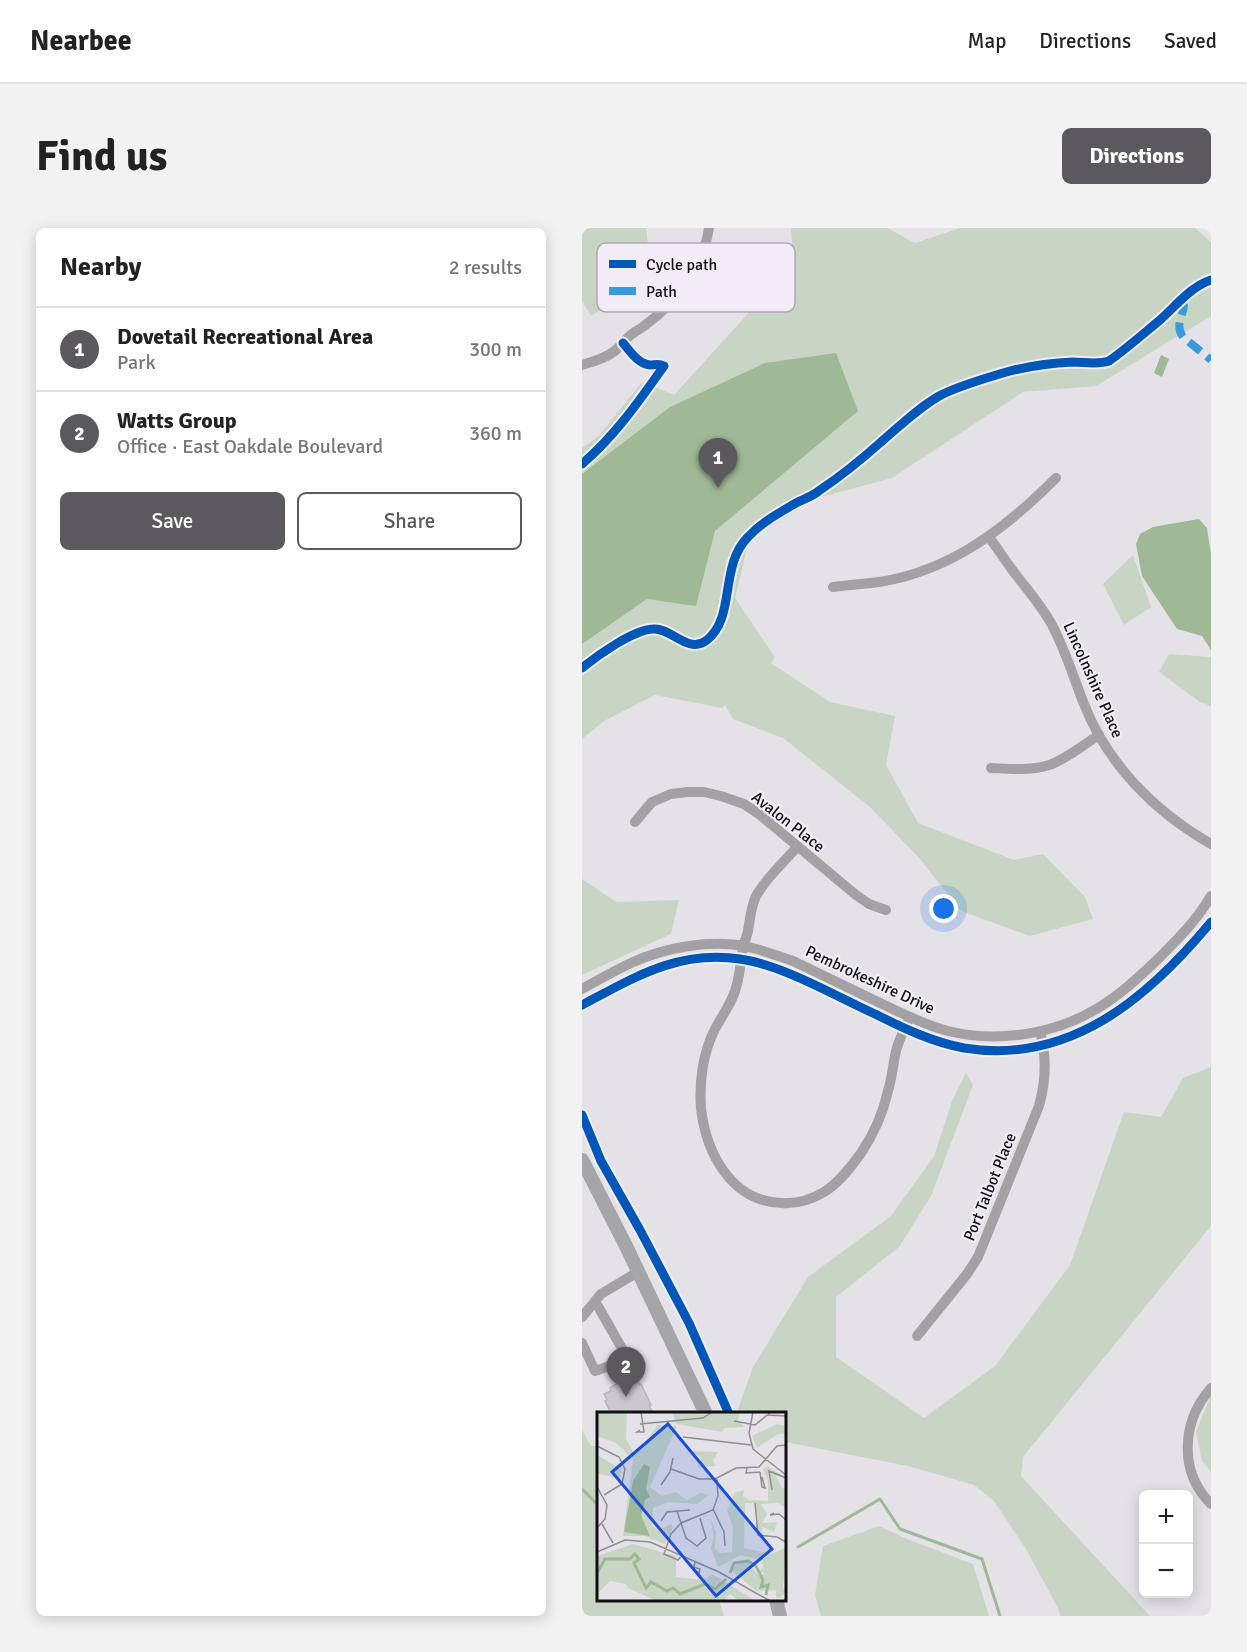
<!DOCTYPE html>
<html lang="en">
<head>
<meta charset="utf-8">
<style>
	:root { --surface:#fff; --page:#f2f2f2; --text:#222; --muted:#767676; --line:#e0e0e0; --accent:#5b595d }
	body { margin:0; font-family:Signika,sans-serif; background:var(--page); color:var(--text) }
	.controls { position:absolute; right:18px; bottom:18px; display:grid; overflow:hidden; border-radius:9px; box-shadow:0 3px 15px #0003 }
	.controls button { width:54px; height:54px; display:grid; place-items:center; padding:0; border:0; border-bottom:2px solid var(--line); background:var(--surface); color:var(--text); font:30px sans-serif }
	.you { position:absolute; left:362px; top:681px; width:21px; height:21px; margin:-15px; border:4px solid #fff; border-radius:50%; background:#1a73e8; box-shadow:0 0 0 9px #1a73e833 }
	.badge { display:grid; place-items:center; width:39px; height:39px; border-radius:50%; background:var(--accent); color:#fff; font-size:20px; font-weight:700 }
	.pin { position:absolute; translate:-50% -50px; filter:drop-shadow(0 2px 3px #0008) }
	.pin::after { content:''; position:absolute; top:32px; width:21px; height:18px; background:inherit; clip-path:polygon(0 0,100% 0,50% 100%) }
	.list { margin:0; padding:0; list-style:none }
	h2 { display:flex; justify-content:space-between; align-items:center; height:78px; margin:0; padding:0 24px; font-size:26px }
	h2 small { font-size:20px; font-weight:400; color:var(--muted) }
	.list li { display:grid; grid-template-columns:39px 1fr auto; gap:18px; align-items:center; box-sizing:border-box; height:84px; padding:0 24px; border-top:2px solid var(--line) }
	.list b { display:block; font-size:22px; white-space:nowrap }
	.list p { margin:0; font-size:20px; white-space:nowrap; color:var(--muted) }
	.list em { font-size:20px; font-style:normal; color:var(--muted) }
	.actions { display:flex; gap:12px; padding:18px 24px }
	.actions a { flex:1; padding:14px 0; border:2px solid var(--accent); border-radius:9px; text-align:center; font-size:21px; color:var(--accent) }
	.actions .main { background:var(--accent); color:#fff }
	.map { position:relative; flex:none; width:629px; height:1388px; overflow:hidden; border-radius:9px }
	header { display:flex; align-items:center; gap:36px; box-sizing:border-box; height:84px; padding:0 30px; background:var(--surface); border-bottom:2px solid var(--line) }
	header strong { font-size:28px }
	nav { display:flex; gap:33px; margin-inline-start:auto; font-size:21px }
	.intro { display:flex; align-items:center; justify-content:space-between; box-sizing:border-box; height:144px; padding:0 36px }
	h1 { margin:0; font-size:42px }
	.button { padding:15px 27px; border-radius:9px; background:var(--accent); color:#fff; font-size:21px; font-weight:700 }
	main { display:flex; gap:36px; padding:0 36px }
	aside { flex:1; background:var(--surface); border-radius:9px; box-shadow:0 3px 15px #0003 }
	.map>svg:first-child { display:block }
	.green { fill:#c8d5c4 }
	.water { fill:#9fb996 }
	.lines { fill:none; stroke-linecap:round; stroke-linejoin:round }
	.stream { stroke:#9fb996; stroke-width:3 }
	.building { fill:#cbc9cd; stroke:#b9b7bb; stroke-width:1.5 }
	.minor { stroke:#a3a1a4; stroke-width:10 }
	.major { stroke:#a6a5a7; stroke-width:14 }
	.quiet { stroke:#3a9ade; stroke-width:8; stroke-dasharray:15 8; stroke-linecap:butt }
	.cycleway-casing { stroke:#f2ecf8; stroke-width:13 }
	.cycleway { stroke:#0057b8; stroke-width:9 }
	.labels { text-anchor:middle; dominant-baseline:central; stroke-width:4.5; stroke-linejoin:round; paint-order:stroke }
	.street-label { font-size:16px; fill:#110f13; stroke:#f2ecf8 }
	.inset-river { fill:none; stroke:#9fb996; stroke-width:3 }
	.inset-road { fill:none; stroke:#908e92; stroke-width:1.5 }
	.view { fill:#1d4ed8; fill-opacity:0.15; stroke:#1d4ed8; stroke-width:3 }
	.inset-edge { fill:none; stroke:#110f13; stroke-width:3 }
	.key { fill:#f2ecf8; stroke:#aeaab3; stroke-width:1.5 }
	.key-label { font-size:16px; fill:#110f13 }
</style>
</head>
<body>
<header>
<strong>Nearbee</strong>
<nav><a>Map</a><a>Directions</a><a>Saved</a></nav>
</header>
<div class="intro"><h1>Find us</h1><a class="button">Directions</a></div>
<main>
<aside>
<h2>Nearby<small>2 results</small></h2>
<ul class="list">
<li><span class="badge">1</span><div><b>Dovetail Recreational Area</b><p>Park</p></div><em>300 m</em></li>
<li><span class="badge">2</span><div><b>Watts Group</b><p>Office · East Oakdale Boulevard</p></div><em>360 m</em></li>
</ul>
<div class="actions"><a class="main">Save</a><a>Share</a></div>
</aside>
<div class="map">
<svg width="629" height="1388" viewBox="0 0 629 1388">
	<rect width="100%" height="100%" fill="#e4e2e7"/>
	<g class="green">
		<polygon points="0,0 64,0 70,47 9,88 0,73"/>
		<polygon points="209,0 305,0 333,15 378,0 613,0 629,14 629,88 514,158 441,164 310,250 235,270 167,312 153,370 193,429 189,435 248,474 313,488 304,537 336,595 432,632 461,626 503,669 511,691 448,708 379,683 338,631 288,579 201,510 151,491 143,477 140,480 73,467 22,493 0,511 0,220 17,208 60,154 92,167 202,46 210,16"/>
		<polygon points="551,327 569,379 542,397 521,356"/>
		<polygon points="587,426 629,429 629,478 618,474 577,444"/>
		<polygon points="0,651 34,674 97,672 89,706 0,747"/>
		<polygon points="629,839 629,998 441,1229 439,1248 568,1388 478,1388 477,1382 444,1321 412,1273 392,1257 326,1238 203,1214 202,1186 158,1185 156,1181 171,1139 226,1049 309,988 352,928 370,873 384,845 391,857 349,968 317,1019 254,1069 254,1129 342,1190 413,1138 488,1037 542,884 579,889 601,850"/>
		<polygon points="629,1167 629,1244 620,1233 614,1204"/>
		<polygon points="0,1202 9,1218 16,1218 16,1372 137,1372 142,1388 0,1388"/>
		<polygon points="297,1298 325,1311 391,1336 407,1388 239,1388 233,1367 241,1318"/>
	</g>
	<g class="water">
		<polygon points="254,125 276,183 133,303 114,378 65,371 0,416 0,246 88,179 183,135"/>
		<polygon points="579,127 587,131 580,149 572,145"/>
		<polygon points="617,291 625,300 629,326 629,422 620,408 595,401 560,348 554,316 558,306 571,299"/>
	</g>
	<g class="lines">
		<g class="stream">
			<polyline points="0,1261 16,1277"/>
			<polyline points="216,1319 298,1271 318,1301 400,1331 418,1388"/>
		</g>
	</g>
	<polygon class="building" points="55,1151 58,1157 59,1156 69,1177 67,1178 71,1185 29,1185 23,1173 25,1172 22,1166 29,1163 28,1160 31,1158 42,1152 46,1152 47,1154"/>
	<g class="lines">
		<g class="minor">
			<path d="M0,137C10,134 21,131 30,125C38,120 43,111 50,106C54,103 58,101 62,98C94,75 121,40 127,0"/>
			<path d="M407,309C415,320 423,332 431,343C444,360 458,376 469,395C483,421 491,448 502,476C526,537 573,584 629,616"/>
			<path d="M251,359C266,357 282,356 297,354C369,343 424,300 474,250"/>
			<path d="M409,540C429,541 448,543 467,537C485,531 501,517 517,507"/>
			<polyline points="53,594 70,574 89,566 105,564 122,564 139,568 162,576 177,586 274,667 287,676 304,682"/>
			<path d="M215,619C202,634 184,650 174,668C169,679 168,690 166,703C165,708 162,714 161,720C159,732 158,744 155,756C152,772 141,786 133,801C121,824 117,854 119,880C124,925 149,973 199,975C214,976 229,972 242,964C257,955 269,939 279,925C292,906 301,885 306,863C310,850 311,836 314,823C317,811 323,800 328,789"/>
			<path d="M0,761C16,752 32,743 49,735C84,719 129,711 167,719C182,723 197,728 211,733C240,747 269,761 298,775C320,785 342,797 366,803C415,815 472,807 516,780C538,767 557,749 576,731C595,712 615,692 629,668"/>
			<polyline points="0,1089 19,1066 56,1044"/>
			<path d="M335,1108L385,1046L396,1029L457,878C464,853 465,829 458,804"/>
			<path d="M0,1115L13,1143C26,1139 35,1136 42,1124L13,1073"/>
			<path d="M629,1160C600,1193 596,1243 629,1276"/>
		</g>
		<g class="major">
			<polyline points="0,932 44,1018 124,1186"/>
			<polyline points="194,1372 198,1388"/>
		</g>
		<path class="quiet" d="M599,73L602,78C600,90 593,98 601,109L629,132"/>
		<defs>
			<g id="cycleway">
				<path d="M0,236C33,208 57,173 82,138C76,135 74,137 68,137C56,136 48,123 41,115"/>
				<path d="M0,440C16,427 51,402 71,401C89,399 106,427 125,412C154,389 137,338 166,309C180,294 197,285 214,275C222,271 231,268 238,262C259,248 280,231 299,214C318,198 337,179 359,167C379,157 407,149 428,143C448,138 470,135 491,134C503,134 515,137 527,133C544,121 561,106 578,92C594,78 608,59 629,52"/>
				<path d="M0,777C53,749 96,722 158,731C201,737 253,768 293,786C321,800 350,814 382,820C488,837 566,770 629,694"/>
				<polyline points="0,887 19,933 58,1002 107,1095 147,1186"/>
			</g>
		</defs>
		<use href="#cycleway" class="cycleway-casing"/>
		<use href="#cycleway" class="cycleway"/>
	</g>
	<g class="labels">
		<g class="street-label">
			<text transform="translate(511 452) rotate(66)">Lincolnshire Place</text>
			<text transform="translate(206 594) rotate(38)">Avalon Place</text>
			<text transform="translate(288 752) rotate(25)">Pembrokeshire Drive</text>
			<text transform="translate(408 959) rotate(-68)">Port Talbot Place</text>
		</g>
	</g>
	<g transform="translate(15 1184)">
		<rect width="189" height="189" fill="#e4e2e7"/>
		<path d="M0,0H30L29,27L36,40L46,36L60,13L80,14L53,75L65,84L79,80L90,88L103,81L112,83L100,92L71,90L56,96L55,114L62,118L74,112L76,116L68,132L47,124H26L36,48L19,31L0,24ZM75,0H143L141,8L148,15L128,16L125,20L79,12ZM180,12L189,14V22H181L160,36L155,24ZM93,39L121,40L116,49L119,54L100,56L105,46ZM0,43L25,58L22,67L0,61ZM170,54L189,66L178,63L186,77L189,73V96L181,91L164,92L170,102L165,111L180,110L177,120L165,115L166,124L159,117V91H148L147,136L175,142L189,135L186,176L189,180L183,186L179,185V178L159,179L135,159L139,153L150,150L161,163L170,162L163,160L167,153L161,147L144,143L121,155L114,136L117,125L113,106L119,120L118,136L122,141L135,140L136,116L130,98L138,81L147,78L146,84L152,88L171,89V69L166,58ZM36,132L79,144V165L107,168L115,162L159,189H142L133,182L126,189H60L31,176L29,172L13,169L0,182V144Z" fill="#c8d5c4"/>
		<path d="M47,52L53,55L49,77L53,85L48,88L44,103L53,124L27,120L36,69Z" fill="#9fb996"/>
		<path class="inset-river" d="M0,161L8,147H33L38,142L42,147L37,151L49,176L54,170L70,179L76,176L83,182L108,172L118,177L129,167M133,161L137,151L151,149L159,154L166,168L164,175L171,173L169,183"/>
		<path class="inset-road" d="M156,0L152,21L156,37L189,63M171,3L189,4M137,9L158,13L174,0M43,12L106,6L115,0M43,18L40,20H47L44,0M86,25L154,33M0,34L22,45L28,57L25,72L7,83M150,56L149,61L163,60M74,57L102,67H118L139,56L162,55L180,34L189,33M163,60L165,75L168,76L165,65M64,73L73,60L76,46M0,75L10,93L8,107L0,116M175,78L172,59L189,66M158,91L161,123L180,125L189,130M116,97L127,120L128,134M80,99L89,126L100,134L109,126L103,106M177,101L173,103L182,102L189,108M64,109L70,100L93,98M5,112L16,131M0,140L28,128L53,130L122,160L173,189M85,143L81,148L67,142L74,122L84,111L116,98L121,84L120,67M96,155L103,157L102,161L97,158L96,155L97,154L98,150"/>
		<path class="view" d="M71,12L175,137L119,184L15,60Z"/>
		<rect width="189" height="189" class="inset-edge"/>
	</g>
	<rect x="15" y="15" width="198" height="69" rx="9" class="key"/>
	<rect x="27" y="32" width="27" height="8" fill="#0057b8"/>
	<rect x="27" y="59" width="27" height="8" fill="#3a9ade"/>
	<g class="key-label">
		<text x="64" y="42">Cycle path</text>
		<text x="64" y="69">Path</text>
	</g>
</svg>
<div class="controls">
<button>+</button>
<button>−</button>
</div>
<div class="you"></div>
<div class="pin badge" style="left:136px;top:260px">1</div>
<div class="pin badge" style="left:44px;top:1169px">2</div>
</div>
</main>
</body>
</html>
